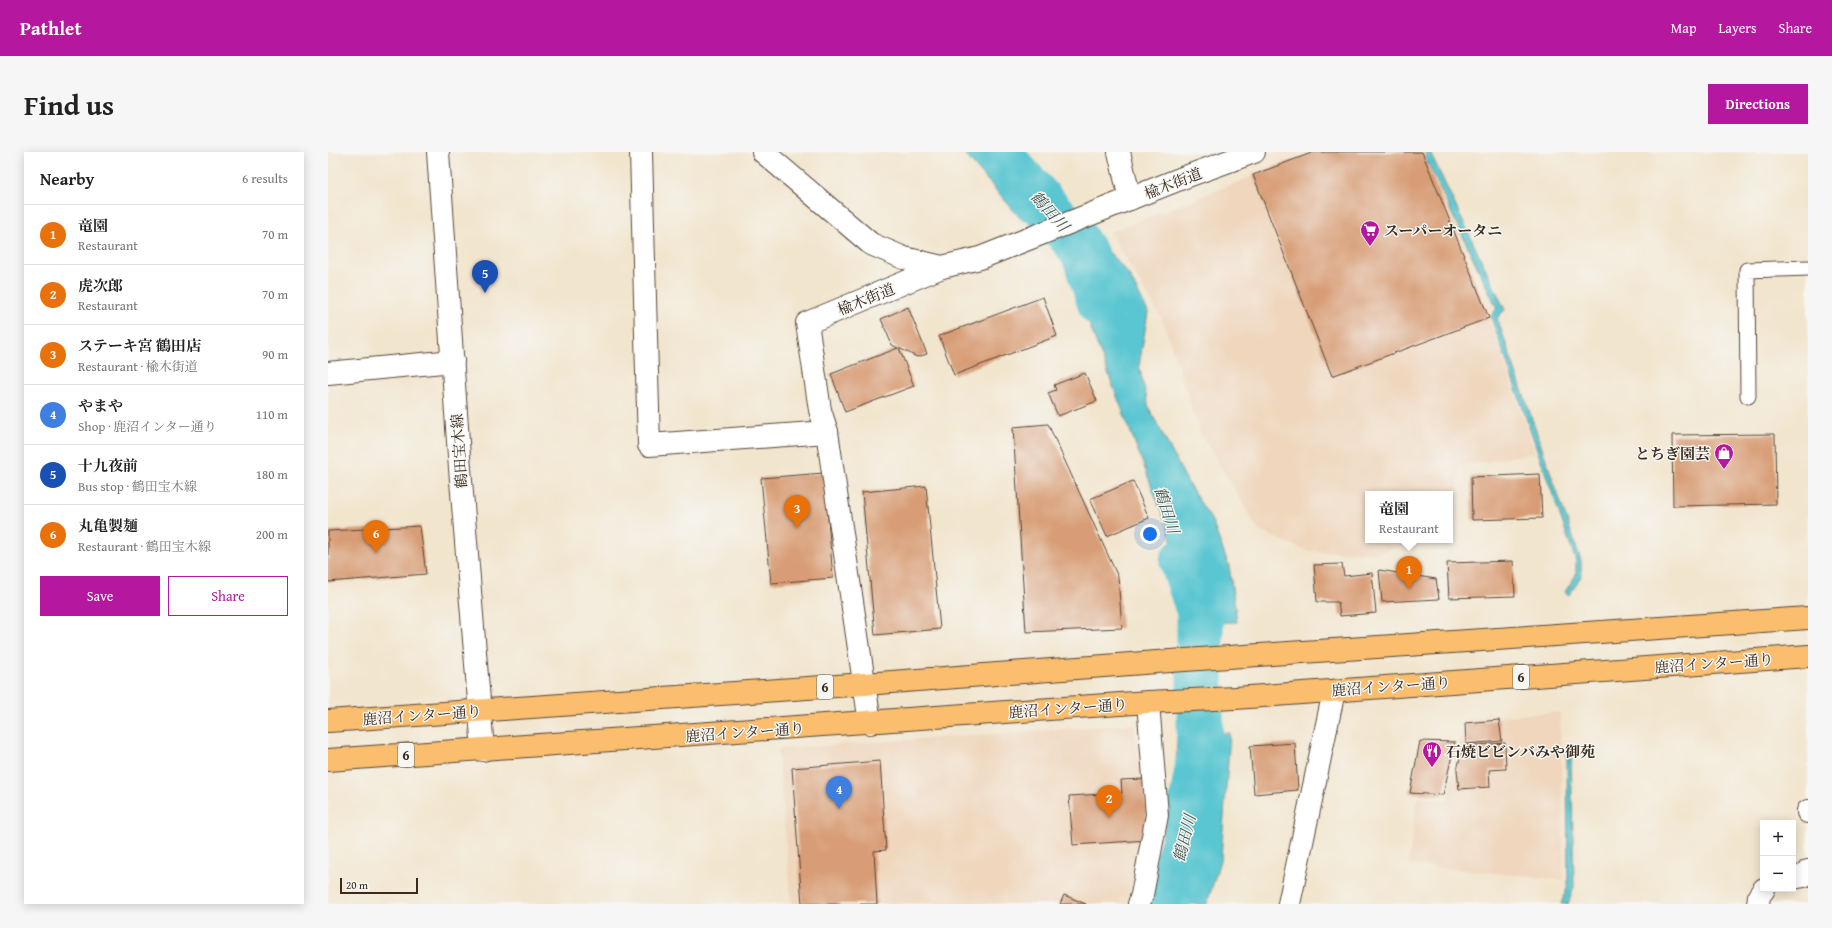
<!DOCTYPE html>
<html lang="en">
<head>
<meta charset="utf-8">
<style>
	:root { --surface:#fff; --page:#f6f6f6; --text:#222; --muted:#767676; --line:#e0e0e0; --accent:#b5179e }
	body { margin:0; font-family:"Gentium Book Plus","Noto Serif JP",serif; background:var(--page); color:var(--text) }
	.controls { position:absolute; right:12px; bottom:12px; display:grid; overflow:hidden; border-radius:0px; box-shadow:0 2px 10px #0003 }
	.controls button { width:36px; height:36px; display:grid; place-items:center; padding:0; border:0; border-bottom:1px solid var(--line); background:var(--surface); color:var(--text); font:20px sans-serif }
	.scale { position:absolute; left:12px; bottom:10px; width:78px; box-sizing:border-box; padding-left:4px; border:2px solid #3b2a1e; border-top:0; font-size:11px; line-height:14px; white-space:nowrap; color:#3b2a1e; -webkit-text-stroke:3px #f6f6f2; paint-order:stroke }
	.you { position:absolute; left:822px; top:382px; width:14px; height:14px; margin:-10px; border:3px solid #fff; border-radius:50%; background:#1a73e8; box-shadow:0 0 0 6px #1a73e833 }
	.badge { display:grid; place-items:center; width:26px; height:26px; border-radius:50%; background:var(--accent); color:#fff; font-size:13px; font-weight:700 }
	.pin { position:absolute; translate:-50% -33px; filter:drop-shadow(0 1px 2px #0008) }
	.pin::after { content:''; position:absolute; top:21px; width:14px; height:12px; background:inherit; clip-path:polygon(0 0,100% 0,50% 100%) }
	.popup { position:absolute; left:1037px; top:339px; width:88px; height:52px; box-sizing:border-box; display:grid; place-content:center; border-radius:0px; background:var(--surface); filter:drop-shadow(0 1px 3px #0005); font-size:13px; white-space:nowrap; color:var(--muted) }
	.popup b { font-size:15px; color:var(--text) }
	.popup::after { content:''; position:absolute; left:50%; top:100%; margin-left:-8px; border:8px solid transparent; border-top-color:var(--surface) }
	.list { margin:0; padding:0; list-style:none }
	h2 { display:flex; justify-content:space-between; align-items:center; height:52px; margin:0; padding:0 16px; font-size:17px }
	h2 small { font-size:13px; font-weight:400; color:var(--muted) }
	.list li { display:grid; grid-template-columns:26px 1fr auto; gap:12px; align-items:center; box-sizing:border-box; height:60px; padding:0 16px; border-top:1px solid var(--line) }
	.list b { display:block; font-size:15px; white-space:nowrap }
	.list p { margin:0; font-size:13px; white-space:nowrap; color:var(--muted) }
	.list em { font-size:13px; font-style:normal; color:var(--muted) }
	.actions { display:flex; gap:8px; padding:12px 16px }
	.actions a { flex:1; padding:9px 0; border:1px solid var(--accent); border-radius:0px; text-align:center; font-size:14px; color:var(--accent) }
	.actions .main { background:var(--accent); color:#fff }
	.map { position:relative; flex:none; width:1480px; height:752px; overflow:hidden; border-radius:0px }
	header { display:flex; align-items:center; gap:24px; box-sizing:border-box; height:56px; padding:0 20px; background:var(--accent); color:#fff }
	header strong { font-size:19px }
	nav { display:flex; gap:22px; margin-inline-start:auto; font-size:14px }
	.intro { display:flex; align-items:center; justify-content:space-between; box-sizing:border-box; height:96px; padding:0 24px }
	h1 { margin:0; font-size:28px }
	.button { padding:10px 18px; border-radius:0px; background:var(--accent); color:#fff; font-size:14px; font-weight:700 }
	main { display:flex; gap:24px; padding:0 24px }
	aside { flex:1; background:var(--surface); border-radius:0px; box-shadow:0 2px 10px #0003 }
	.map>svg:first-child { display:block }
	.built { fill:#efd6bc }
	.water { fill:#5ac6d1; stroke:#4a7878 }
	.lines { fill:none; stroke-linecap:round; stroke-linejoin:round }
	.river { stroke:#5ac6d1; stroke-width:47 }
	.building { fill:#d89d76 }
	.service-casing { stroke:#564638; stroke-width:17 }
	.minor-casing { stroke:#564638; stroke-width:24 }
	.tertiary-casing { stroke:#564638; stroke-width:24 }
	.primary-casing { stroke:#564638; stroke-width:24 }
	.service { stroke:#fff; stroke-width:15 }
	.minor { stroke:#fff; stroke-width:22 }
	.tertiary { stroke:#fff; stroke-width:22 }
	.primary { stroke:#fabe6e; stroke-width:22 }
	.labels { text-anchor:middle; dominant-baseline:central; stroke-width:3; stroke-linejoin:round; paint-order:stroke }
	.shield { fill:#f6f6f2; stroke:#73675e; stroke-width:1 }
	.shield-label { font-size:14px; font-weight:bold; fill:#3b2a1e }
	.street-label { font-size:15px; fill:#3b2a1e; stroke:#f6f6f2 }
	.poi-label { font-size:15px; font-weight:bold; fill:#3b2a1e; stroke:#f6f6f2; text-anchor:start }
	.water-label { font-size:16px; font-style:italic; fill:#445954; stroke:#f6f6f2 }
</style>
</head>
<body>
<header>
<strong>Pathlet</strong>
<nav><a>Map</a><a>Layers</a><a>Share</a></nav>
</header>
<div class="intro"><h1>Find us</h1><a class="button">Directions</a></div>
<main>
<aside>
<h2>Nearby<small>6 results</small></h2>
<ul class="list">
<li><span class="badge" style="background:#e8710a">1</span><div><b>竜園</b><p>Restaurant</p></div><em>70 m</em></li>
<li><span class="badge" style="background:#e8710a">2</span><div><b>虎次郎</b><p>Restaurant</p></div><em>70 m</em></li>
<li><span class="badge" style="background:#e8710a">3</span><div><b>ステーキ宮 鶴田店</b><p>Restaurant · 楡木街道</p></div><em>90 m</em></li>
<li><span class="badge" style="background:#3f7fe0">4</span><div><b>やまや</b><p>Shop · 鹿沼インター通り</p></div><em>110 m</em></li>
<li><span class="badge" style="background:#1a4fb4">5</span><div><b>十九夜前</b><p>Bus stop · 鶴田宝木線</p></div><em>180 m</em></li>
<li><span class="badge" style="background:#e8710a">6</span><div><b>丸亀製麺</b><p>Restaurant · 鶴田宝木線</p></div><em>200 m</em></li>
</ul>
<div class="actions"><a class="main">Save</a><a>Share</a></div>
</aside>
<div class="map">
<svg width="1480" height="752" viewBox="0 0 1480 752">
	<rect width="100%" height="100%" fill="#f6f6f2"/>
	<filter id="ink" filterUnits="userSpaceOnUse"><feTurbulence type="fractalNoise" baseFrequency=".025" numOctaves="2"/><feDisplacementMap in="SourceGraphic" scale="8" xChannelSelector="R" yChannelSelector="G"/><feConvolveMatrix kernelMatrix="1 2 1 2 8 2 1 2 1" color-interpolation-filters="sRGB"/></filter>
	<filter id="wash" filterUnits="userSpaceOnUse"><feTurbulence type="fractalNoise" baseFrequency=".012" numOctaves="4" result="noise"/><feDisplacementMap in="SourceGraphic" scale="16" xChannelSelector="R" yChannelSelector="G"/><feGaussianBlur stdDeviation="0.9" result="paint"/><feColorMatrix in="noise" values="0 0 0 0 0 0 0 0 0 0 0 0 0 0 0 0 0 1.4 0 .05"/><feComposite in="paint" operator="in"/></filter>
	<g filter="url(#wash)">
		<rect width="100%" height="100%" fill="#f2e5ce"/>
		<g class="built">
			<polygon points="987,0 1103,0 1207,301 1131,314 1128,379 1122,381 1122,342 1040,342 1040,388 1094,388 1049,401 979,399 931,379 871,278 835,169 782,80"/>
			<polygon points="1232,560 1236,728 1080,712 1090,644 1119,648 1137,567"/>
			<polygon points="805,572 824,666 803,752 463,752 450,597"/>
		</g>
		<g class="water">
			<polygon points="635,0 697,0 739,50 694,68"/>
			<polygon points="1097,0 1102,0 1177,158 1169,166 1253,409 1253,424 1241,443 1237,440 1248,423 1248,409 1163,165 1169,156 1100,11"/>
			<polygon points="768,85 801,123 820,160 811,214 821,256 860,331 884,369 901,414 909,470 865,471 859,441 839,374 733,99"/>
			<polygon points="902,581 893,705 879,752 828,752 838,729 846,673 849,584"/>
			<polygon points="1239,598 1243,598 1246,735 1240,752 1233,752 1240,733"/>
		</g>
		<g class="lines">
			<g class="river">
				<polyline points="668,0 747,88 757,103 773,152"/>
				<polyline points="839,752 860,676 874,593 872,588 872,460 855,410"/>
			</g>
		</g>
		<g id="blocks">
			<g class="building">
				<polygon points="986,0 1094,0 1161,166 1004,224 925,23"/>
				<polygon points="715,145 729,184 626,223 611,184"/>
				<polygon points="580,155 599,202 589,205 571,196 586,234 517,260 503,222 570,196 564,193 553,167"/>
				<polygon points="757,221 769,249 730,264 720,241 728,238 726,233"/>
				<polygon points="720,272 790,425 794,476 698,480 685,275"/>
				<polygon points="1447,282 1448,352 1345,354 1344,283"/>
				<polygon points="496,321 505,426 443,431 433,326"/>
				<polygon points="1212,322 1214,366 1144,368 1143,325"/>
				<polygon points="805,329 821,366 779,384 762,347"/>
				<polygon points="598,334 612,477 547,483 534,340"/>
				<polygon points="92,374 98,422 0,430 0,379"/>
				<polygon points="1185,409 1187,444 1121,446 1119,411"/>
				<polygon points="1014,412 1016,424 1044,421 1048,461 1012,464 1010,450 989,450 986,413"/>
				<polygon points="1051,418 1108,427 1111,447 1054,450"/>
				<polygon points="1171,568 1174,589 1138,592 1137,571"/>
				<polygon points="1092,589 1127,590 1115,643 1082,641"/>
				<polygon points="967,591 970,638 926,642 922,594"/>
				<polygon points="1177,591 1178,617 1161,618 1162,635 1131,637 1129,618 1135,594"/>
				<polygon points="552,609 558,698 546,699 549,752 474,752 464,616"/>
				<polygon points="816,627 820,688 745,693 741,644 794,641 793,628"/>
				<polygon points="736,743 758,752 732,752"/>
			</g>
		</g>
	</g>
	<g filter="url(#ink)">
		<use href="#blocks" fill-opacity="0" stroke="#564638" stroke-width="1"/>
		<g class="lines">
			<defs>
				<polyline id="service" points="1420,244 1419,118 1480,116"/>
				<g id="minor">
					<polyline points="313,0 321,293 499,280"/>
					<polyline points="791,0 802,47"/>
					<polyline points="0,221 125,209"/>
					<polyline points="542,571 499,280 492,258 479,171 614,115"/>
					<polyline points="1480,659 1480,660"/>
					<polyline points="1465,726 1476,724 1480,719"/>
					<polyline points="811,752 814,743 829,663 820,550"/>
					<polyline points="961,752 1006,539"/>
					<polyline points="1430,752 1431,744 1436,737"/>
				</g>
				<g id="tertiary">
					<polyline points="110,0 131,304 155,598"/>
					<polyline points="435,0 543,92 576,106 614,115 652,106 857,25 926,0"/>
				</g>
				<g id="primary">
					<polyline points="0,569 537,532 842,509 1480,466"/>
					<polyline points="0,608 820,550 907,546 1480,504"/>
				</g>
			</defs>
			<use href="#service" class="service-casing"/>
			<use href="#minor" class="minor-casing"/>
			<use href="#tertiary" class="tertiary-casing"/>
			<use href="#primary" class="primary-casing"/>
			<use href="#service" class="service"/>
			<use href="#minor" class="minor"/>
			<use href="#tertiary" class="tertiary"/>
			<use href="#primary" class="primary"/>
		</g>
	</g>
	<defs>
		<symbol id="supermarket-pin" viewBox="-11 -11 22 30"><path d="M0 17L-7.5 6A9.5 9.5 0 1 1 7.5 6Z" fill="#b5179e" stroke="#f6f6f2"/><path d="M-6-5.5h2.5l.6 2H6L4.5 2H-2.5L-4.4-4H-6ZM-1.5 3.2a1.3 1.3 0 1 0 .1 0ZM3 3.2a1.3 1.3 0 1 0 .1 0Z" fill="#fff"/></symbol>
		<symbol id="shop-pin" viewBox="-11 -11 22 30"><path d="M0 17L-7.5 6A9.5 9.5 0 1 1 7.5 6Z" fill="#b5179e" stroke="#f6f6f2"/><path d="M-5-2.5h2.3a2.7 3.5 0 0 1 5.4 0H5L5.5 6h-11ZM-1.5-2.5h3a1.5 2.3 0 0 0-3 0Z" fill="#fff"/></symbol>
		<symbol id="restaurant-pin" viewBox="-11 -11 22 30"><path d="M0 17L-7.5 6A9.5 9.5 0 1 1 7.5 6Z" fill="#b5179e" stroke="#f6f6f2"/><path d="M-5-6h1v4h1v-4h1v4h1v-4h1v5L-1.5 .5V6h-2V.5L-5-1ZM5-6V6H3V1.5H1.5Q1.5-4 5-6Z" fill="#fff"/></symbol>
	</defs>
	<g fill-rule="evenodd">
		<use href="#supermarket-pin" x="1031" y="67" width="22" height="30"/>
		<use href="#shop-pin" x="1385" y="290" width="22" height="30"/>
		<use href="#restaurant-pin" x="1093" y="588" width="22" height="30"/>
	</g>
	<g class="labels">
		<g class="shield">
			<rect x="1185" y="513" width="16" height="24" rx="3"/>
			<rect x="489" y="523" width="16" height="24" rx="3"/>
			<rect x="70" y="591" width="16" height="24" rx="3"/>
		</g>
		<g class="shield-label">
			<text x="1193" y="525">6</text>
			<text x="497" y="535">6</text>
			<text x="78" y="603">6</text>
		</g>
		<g class="street-label">
			<text transform="translate(845 31) rotate(-21)">楡木街道</text>
			<text transform="translate(538 147) rotate(-22)">楡木街道</text>
			<text transform="translate(131 299) rotate(-94)">鶴田宝木線</text>
			<text transform="translate(1386 511) rotate(-4)">鹿沼インター通り</text>
			<text transform="translate(1063 534) rotate(-4)">鹿沼インター通り</text>
			<text transform="translate(740 556) rotate(-4)">鹿沼インター通り</text>
			<text transform="translate(94 563) rotate(-4)">鹿沼インター通り</text>
			<text transform="translate(417 580) rotate(-4)">鹿沼インター通り</text>
		</g>
		<g class="poi-label">
			<text x="1056" y="78">スーパーオータニ</text>
			<text x="1382" y="301" text-anchor="end">とちぎ園芸</text>
			<text x="1118" y="599">石焼ビビンバみや御苑</text>
		</g>
		<g class="water-label">
			<text transform="translate(722 59) rotate(48)">鶴田川</text>
			<text transform="translate(839 358) rotate(72)">鶴田川</text>
			<text transform="translate(856 686) rotate(-76)">鶴田川</text>
		</g>
	</g>
</svg>
<div class="controls">
<button>+</button>
<button>−</button>
</div>
<div class="scale">20 m</div>
<div class="you"></div>
<div class="pin badge" style="left:1081px;top:437px;background:#e8710a">1</div>
<div class="popup"><b>竜園</b>Restaurant</div>
<div class="pin badge" style="left:781px;top:666px;background:#e8710a">2</div>
<div class="pin badge" style="left:469px;top:376px;background:#e8710a">3</div>
<div class="pin badge" style="left:511px;top:657px;background:#3f7fe0">4</div>
<div class="pin badge" style="left:157px;top:141px;background:#1a4fb4">5</div>
<div class="pin badge" style="left:48px;top:401px;background:#e8710a">6</div>
</div>
</main>
</body>
</html>
